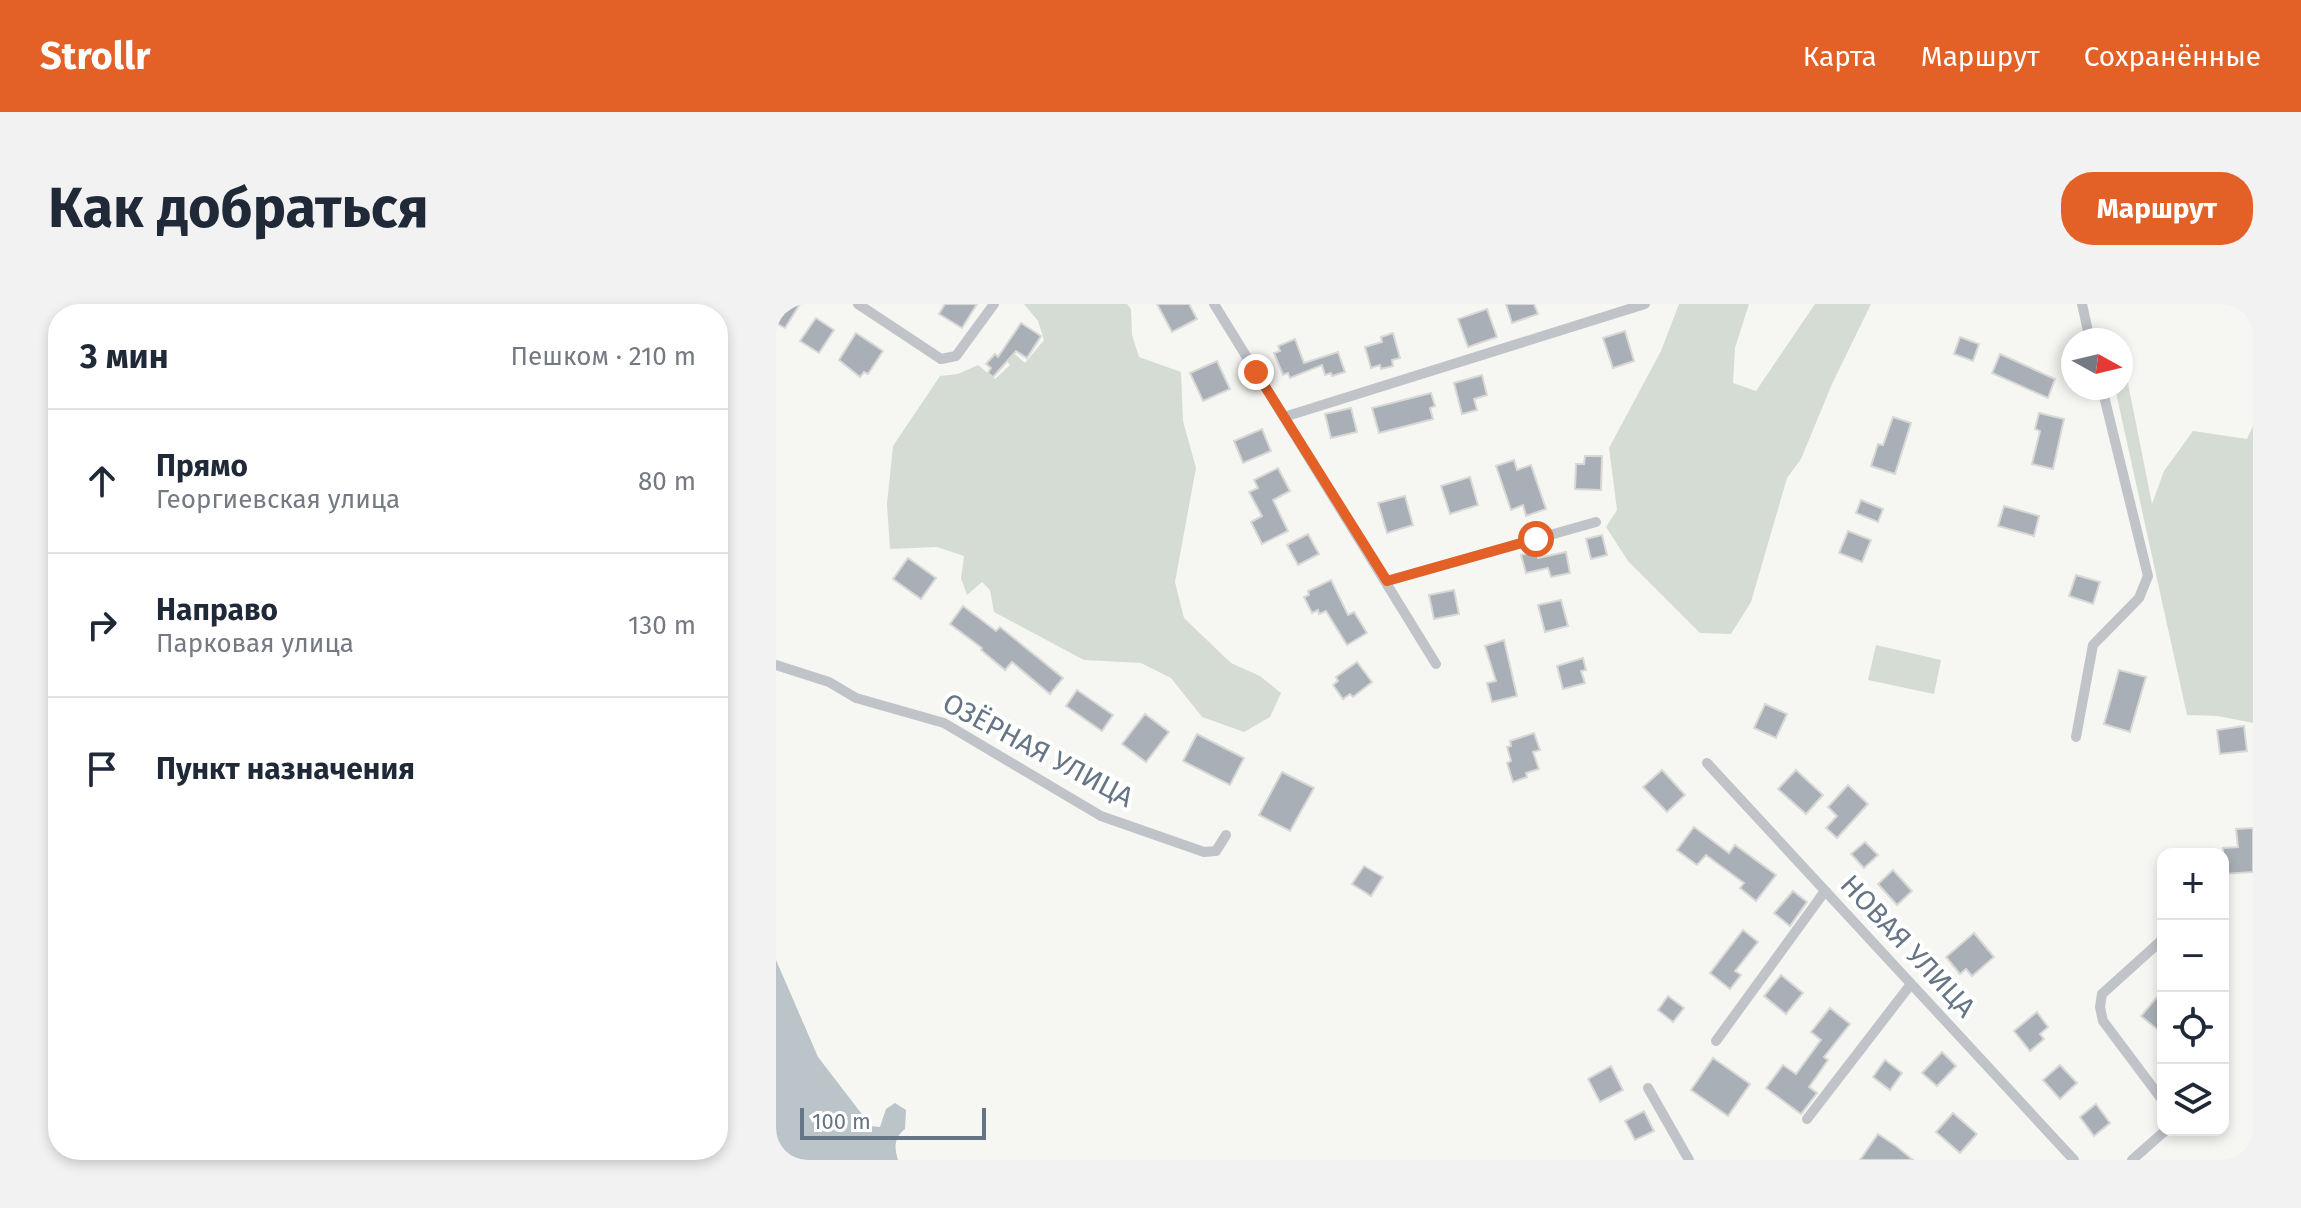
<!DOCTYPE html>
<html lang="ru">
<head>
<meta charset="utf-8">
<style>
	:root { --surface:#fff; --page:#f2f2f3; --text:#1f2937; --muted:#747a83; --line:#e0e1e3; --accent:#e36027 }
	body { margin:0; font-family:"Fira Sans",sans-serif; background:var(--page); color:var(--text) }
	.controls { position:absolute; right:24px; bottom:24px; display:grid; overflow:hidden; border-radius:16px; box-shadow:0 4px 12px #0003 }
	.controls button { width:72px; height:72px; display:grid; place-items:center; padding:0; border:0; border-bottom:2px solid var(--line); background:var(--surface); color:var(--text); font:40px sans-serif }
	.compass { position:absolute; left:1285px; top:24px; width:72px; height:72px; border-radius:50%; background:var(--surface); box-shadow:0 4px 12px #0003; rotate:98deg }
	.scale { position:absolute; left:24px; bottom:20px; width:186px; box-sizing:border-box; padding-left:8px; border:4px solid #667585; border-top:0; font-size:22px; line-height:28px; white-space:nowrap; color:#667585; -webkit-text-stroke:6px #fff; paint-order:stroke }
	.stop { position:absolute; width:24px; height:24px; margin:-18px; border:6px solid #e36027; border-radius:50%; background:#fff }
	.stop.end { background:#e36027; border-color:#fff; box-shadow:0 2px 8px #0008 }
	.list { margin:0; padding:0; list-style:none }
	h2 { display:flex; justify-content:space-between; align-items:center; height:104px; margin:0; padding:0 32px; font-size:34px }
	h2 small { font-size:26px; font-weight:400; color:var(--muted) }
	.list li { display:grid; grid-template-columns:52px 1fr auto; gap:24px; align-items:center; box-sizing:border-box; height:144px; padding:0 32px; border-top:2px solid var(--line) }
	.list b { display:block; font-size:30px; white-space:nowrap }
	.list p { margin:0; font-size:26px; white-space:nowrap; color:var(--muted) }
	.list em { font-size:26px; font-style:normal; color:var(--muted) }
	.icon { flex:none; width:44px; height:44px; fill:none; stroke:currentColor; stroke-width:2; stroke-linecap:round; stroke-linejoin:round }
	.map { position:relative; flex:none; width:1477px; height:856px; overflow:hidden; border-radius:32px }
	header { display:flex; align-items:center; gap:48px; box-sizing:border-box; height:112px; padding:0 40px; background:var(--accent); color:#fff }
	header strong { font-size:38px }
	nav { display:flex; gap:44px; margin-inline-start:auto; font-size:28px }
	.intro { display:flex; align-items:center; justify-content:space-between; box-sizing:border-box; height:192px; padding:0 48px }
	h1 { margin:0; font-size:56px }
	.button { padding:20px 36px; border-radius:32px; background:var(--accent); color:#fff; font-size:28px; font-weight:700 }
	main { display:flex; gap:48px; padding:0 48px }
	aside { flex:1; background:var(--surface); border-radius:32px; box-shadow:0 4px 12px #0003 }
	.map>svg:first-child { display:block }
	.green { fill:#d5dcd3 }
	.water { fill:#bac4c9 }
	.building { fill:#a8afb6; stroke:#d8d8d6; stroke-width:2 }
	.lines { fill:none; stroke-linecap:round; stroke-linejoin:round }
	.minor { stroke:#c0c3c8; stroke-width:10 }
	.route { stroke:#e36027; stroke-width:10 }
	.labels { text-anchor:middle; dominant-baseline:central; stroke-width:8; stroke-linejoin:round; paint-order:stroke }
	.street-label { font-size:28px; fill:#667585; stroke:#fff }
</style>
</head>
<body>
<header>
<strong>Strollr</strong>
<nav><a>Карта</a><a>Маршрут</a><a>Сохранённые</a></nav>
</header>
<div class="intro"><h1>Как добраться</h1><a class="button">Маршрут</a></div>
<main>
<aside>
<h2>3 мин<small>Пешком · 210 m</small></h2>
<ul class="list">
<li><svg class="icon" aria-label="ahead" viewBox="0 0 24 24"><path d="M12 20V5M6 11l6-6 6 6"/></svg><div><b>Прямо</b><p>Георгиевская улица</p></div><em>80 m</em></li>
<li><svg class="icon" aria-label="right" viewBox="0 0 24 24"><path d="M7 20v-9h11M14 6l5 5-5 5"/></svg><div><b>Направо</b><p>Парковая улица</p></div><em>130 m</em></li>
<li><svg class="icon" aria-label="arrive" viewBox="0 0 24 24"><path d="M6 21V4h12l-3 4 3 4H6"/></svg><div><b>Пункт назначения</b></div></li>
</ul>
</aside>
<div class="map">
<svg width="1477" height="856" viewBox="0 0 1477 856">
	<rect width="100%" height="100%" fill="#f6f7f3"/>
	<g class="green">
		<polygon points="248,0 351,0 355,5 356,31 363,53 405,68 407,117 420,164 399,278 408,314 455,359 484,372 505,389 494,413 468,428 426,413 395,374 365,359 308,356 218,308 214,286 206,278 191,291 185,274 188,252 161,243 114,245 111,200 117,142 164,72 182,70 202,61 219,75 234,61 228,53 233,45 249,59 268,36 262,17"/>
		<polygon points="903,0 973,0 959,44 957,79 980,87 1039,0 1095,0 1056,80 1025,155 1011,174 975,298 955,330 924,329 852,257 830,223 841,206 833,144 885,47"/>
		<polygon points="1351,74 1376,200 1388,167 1417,127 1471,135 1477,122 1477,419 1442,412 1411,411 1339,84 1345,84 1345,76"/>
		<polygon points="1100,341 1165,356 1158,390 1092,376"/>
	</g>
	<path class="water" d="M0,656L42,753L95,822L104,823L110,805L119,799L130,806L129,825C118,834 118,843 122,856H0Z"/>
	<g class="building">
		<polygon points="0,0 24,0 9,24 0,19"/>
		<polygon points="169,0 201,0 186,24 163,10"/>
		<polygon points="381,0 413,0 421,15 396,28"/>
		<polygon points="730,0 758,0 762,10 736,19"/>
		<polygon points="711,5 721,33 692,43 682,15"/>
		<polygon points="40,14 58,26 43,49 24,37"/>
		<polygon points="245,19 265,32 251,54 240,47 217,73 212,69 215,64 210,60 219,50 222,53"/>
		<polygon points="849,27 858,57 837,64 827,34"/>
		<polygon points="80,29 107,47 92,70 88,68 84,73 63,56"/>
		<polygon points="617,29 624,54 616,56 617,62 605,65 604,61 595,64 589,43 606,38 605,33"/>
		<polygon points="1184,33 1203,40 1197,57 1178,50"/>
		<polygon points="519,35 528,59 562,48 569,68 556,72 555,69 549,71 546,61 514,74 512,69 507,71 498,49 504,47 502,42"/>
		<polygon points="1224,50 1279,75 1272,94 1216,69"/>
		<polygon points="441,57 454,85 427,97 414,69"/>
		<polygon points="706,71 711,91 698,95 701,106 686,110 678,79"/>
		<polygon points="655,89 659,102 654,104 657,115 603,129 596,104"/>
		<polygon points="575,104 581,128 555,134 549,110"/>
		<polygon points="1263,109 1288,115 1277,165 1256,160 1264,127 1259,125"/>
		<polygon points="1117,113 1135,119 1119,170 1095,162 1102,140 1107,141"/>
		<polygon points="486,125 495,147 467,159 458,137"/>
		<polygon points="809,152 826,152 825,186 799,185 800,160 808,160"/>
		<polygon points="738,156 741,166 755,161 770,205 750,212 747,201 735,206 720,162"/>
		<polygon points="502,164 514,187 497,196 512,227 486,240 475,218 486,212 473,188 482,184 478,176"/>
		<polygon points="694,173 702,201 674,210 665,182"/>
		<polygon points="629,192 637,221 611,229 602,199"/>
		<polygon points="1085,196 1107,205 1102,218 1080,209"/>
		<polygon points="1228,202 1263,212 1258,232 1222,222"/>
		<polygon points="1072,227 1095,236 1086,258 1063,249"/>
		<polygon points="532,230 543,250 522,261 511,241"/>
		<polygon points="826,231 831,251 815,255 810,235"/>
		<polygon points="761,247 762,254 790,248 794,269 775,273 772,264 750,269 745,251"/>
		<polygon points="132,254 160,274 145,295 117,275"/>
		<polygon points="1300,271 1324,278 1317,300 1293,292"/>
		<polygon points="555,276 572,311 578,308 591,329 571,341 550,307 543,310 542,306 536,309 528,293 533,291 532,287"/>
		<polygon points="678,286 683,310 658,315 653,291"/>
		<polygon points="785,296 792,322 769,328 762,301"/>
		<polygon points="187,302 220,327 224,323 287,374 274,390 236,358 229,366 205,346 206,344 174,320"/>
		<polygon points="728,336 741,392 716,398 711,379 720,377 709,342"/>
		<polygon points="807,354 810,366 805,367 809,379 787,385 781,362"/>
		<polygon points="581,358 596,378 577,393 574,390 567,395 557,381 562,377 560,373"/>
		<polygon points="1343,366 1370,373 1354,428 1328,420"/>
		<polygon points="301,386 337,411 326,427 290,402"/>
		<polygon points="989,400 1011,410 1000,434 978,424"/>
		<polygon points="369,410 393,428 370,458 346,440"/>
		<polygon points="1468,422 1471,447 1444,450 1441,426"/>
		<polygon points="758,429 764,446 757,448 763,465 750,469 751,473 737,478 731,459 735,457 731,443 735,442 734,437"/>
		<polygon points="421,430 468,454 454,481 407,457"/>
		<polygon points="886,466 909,491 891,508 867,483"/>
		<polygon points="1020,466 1047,491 1030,510 1002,485"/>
		<polygon points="506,468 538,484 514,527 483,511"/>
		<polygon points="1072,481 1092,500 1061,534 1050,524 1061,512 1052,503"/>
		<polygon points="918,523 953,549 959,541 1000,571 980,597 964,584 968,579 930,551 921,561 901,546"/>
		<polygon points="1477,524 1477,568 1447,570 1447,544 1462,543 1460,525"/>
		<polygon points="1089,538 1102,551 1088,564 1075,550"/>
		<polygon points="588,562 607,573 595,592 576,580"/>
		<polygon points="1117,566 1136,587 1121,601 1102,580"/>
		<polygon points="1017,587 1031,598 1014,622 998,609"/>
		<polygon points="967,626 982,638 959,667 965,671 954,685 934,669"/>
		<polygon points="1198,629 1218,653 1196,672 1190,665 1184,670 1170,653"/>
		<polygon points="1005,671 1027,689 1010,710 988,692"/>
		<polygon points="1387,686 1387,730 1365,712"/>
		<polygon points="892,692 908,704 897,718 882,706"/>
		<polygon points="1054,704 1074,720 1048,753 1052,756 1033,783 1041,789 1025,810 990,784 1007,761 1020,770 1045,736 1035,728"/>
		<polygon points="1261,708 1272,723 1264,730 1268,735 1254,747 1238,727"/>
		<polygon points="1166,748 1180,762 1161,782 1146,769"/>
		<polygon points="937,754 974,780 952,812 915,786"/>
		<polygon points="1109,756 1126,769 1114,786 1097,773"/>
		<polygon points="1284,761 1301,779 1284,795 1267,776"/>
		<polygon points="835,762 847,786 824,798 812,775"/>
		<polygon points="1320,800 1334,819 1318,832 1304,813"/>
		<polygon points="868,807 878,827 859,836 849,817"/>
		<polygon points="1177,809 1201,830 1184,849 1160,828"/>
		<polygon points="1102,830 1120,842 1137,856 1084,856"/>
	</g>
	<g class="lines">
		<g class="minor">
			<polyline points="82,0 165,55 180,52 218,0"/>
			<polyline points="438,0 660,360"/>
			<polyline points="1306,0 1314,36"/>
			<polyline points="508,113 869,0"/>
			<polyline points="611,277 820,218"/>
			<polyline points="0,361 53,378 80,394 168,419 325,512 428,548 440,547 450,531"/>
			<polyline points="1300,433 1317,341 1363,294 1372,272 1326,84"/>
			<polyline points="931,459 1298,856"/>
			<polyline points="1387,635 1326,690 1324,703 1327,717 1387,797"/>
			<polyline points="940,737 1049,587"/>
			<polyline points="872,784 913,856"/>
			<polyline points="1031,815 1135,680"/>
			<polyline points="1356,856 1390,826"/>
		</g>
	</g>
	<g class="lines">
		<polyline class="route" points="480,68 611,277 760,235"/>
	</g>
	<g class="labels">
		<g class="street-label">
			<text transform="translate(262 446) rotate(28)">ОЗЁРНАЯ УЛИЦА</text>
			<text transform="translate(1132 642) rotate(47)">НОВАЯ УЛИЦА</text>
		</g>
	</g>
</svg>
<div class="controls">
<button>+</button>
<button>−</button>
<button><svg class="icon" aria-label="locate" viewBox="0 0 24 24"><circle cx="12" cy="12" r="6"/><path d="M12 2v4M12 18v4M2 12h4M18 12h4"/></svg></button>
<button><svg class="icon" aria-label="layers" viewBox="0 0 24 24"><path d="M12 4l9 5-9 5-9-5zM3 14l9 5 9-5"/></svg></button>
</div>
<svg class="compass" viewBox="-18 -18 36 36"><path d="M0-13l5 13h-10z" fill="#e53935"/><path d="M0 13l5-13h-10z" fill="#747a83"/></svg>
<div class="scale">100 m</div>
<div class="stop" style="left:760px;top:235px"></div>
<div class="stop end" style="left:480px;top:68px"></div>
</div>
</main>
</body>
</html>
